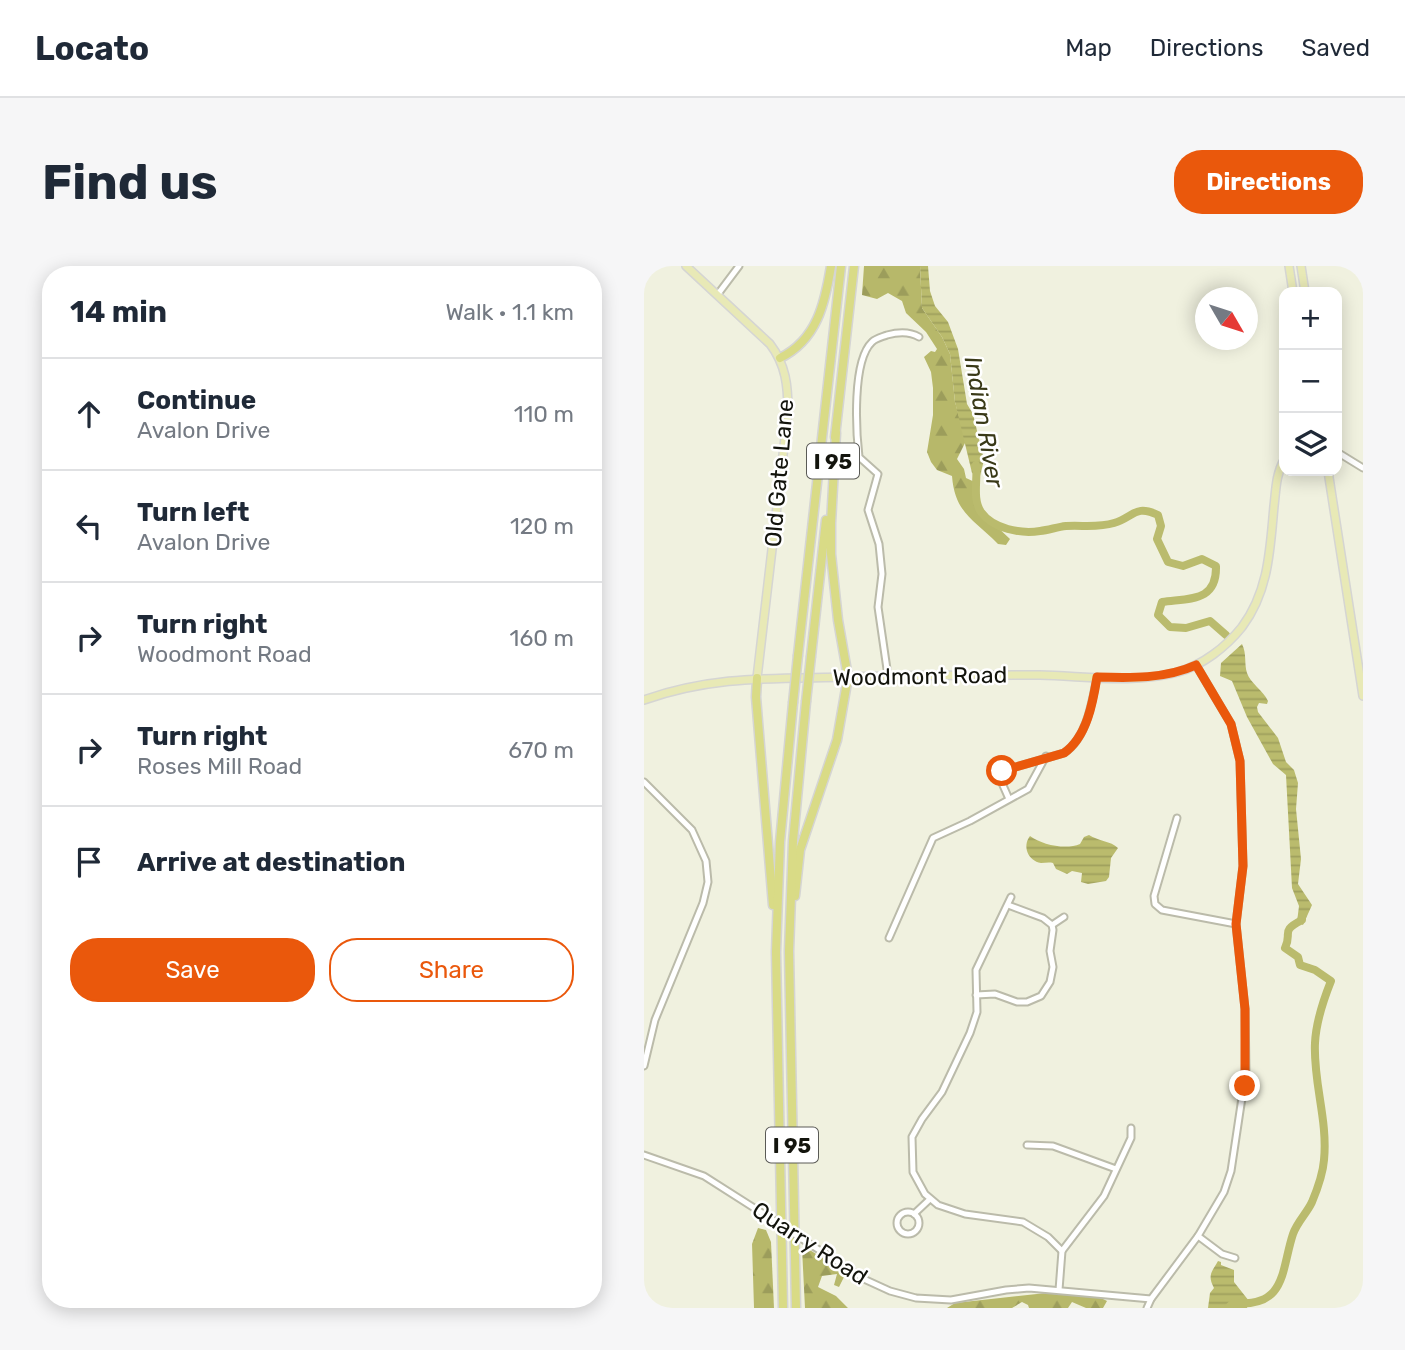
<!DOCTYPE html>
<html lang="en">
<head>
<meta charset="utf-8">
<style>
	:root { --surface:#fff; --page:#f6f6f7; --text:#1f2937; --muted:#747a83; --line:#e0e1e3; --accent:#ea580c }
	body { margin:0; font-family:Rubik,sans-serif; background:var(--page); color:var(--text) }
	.controls { position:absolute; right:21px; top:21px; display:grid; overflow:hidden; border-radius:14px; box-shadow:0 4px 18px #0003 }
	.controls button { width:63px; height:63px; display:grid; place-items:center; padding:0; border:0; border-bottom:2px solid var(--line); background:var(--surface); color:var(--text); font:35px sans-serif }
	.compass { position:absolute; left:551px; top:21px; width:63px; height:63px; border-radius:50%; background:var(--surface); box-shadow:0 4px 18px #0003; rotate:129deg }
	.stop { position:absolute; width:21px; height:21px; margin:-16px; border:5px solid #ea580c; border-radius:50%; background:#fff }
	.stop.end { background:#ea580c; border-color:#fff; box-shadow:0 2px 7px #0008 }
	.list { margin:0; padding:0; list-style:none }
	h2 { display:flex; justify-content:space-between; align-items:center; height:91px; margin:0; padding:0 28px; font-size:30px }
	h2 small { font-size:23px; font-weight:400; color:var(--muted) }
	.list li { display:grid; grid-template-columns:46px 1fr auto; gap:21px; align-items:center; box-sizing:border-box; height:112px; padding:0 28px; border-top:2px solid var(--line) }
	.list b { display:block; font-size:26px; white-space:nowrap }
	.list p { margin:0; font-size:23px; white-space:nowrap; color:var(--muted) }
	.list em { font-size:23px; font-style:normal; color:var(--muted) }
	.actions { display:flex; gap:14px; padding:21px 28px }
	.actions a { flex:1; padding:16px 0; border:2px solid var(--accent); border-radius:28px; text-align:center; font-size:24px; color:var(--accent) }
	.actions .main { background:var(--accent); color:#fff }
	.icon { flex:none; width:38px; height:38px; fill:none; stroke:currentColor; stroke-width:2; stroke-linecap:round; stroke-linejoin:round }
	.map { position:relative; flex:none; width:719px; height:1042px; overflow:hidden; border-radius:28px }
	header { display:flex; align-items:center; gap:42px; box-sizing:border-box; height:98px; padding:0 35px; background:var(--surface); border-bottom:2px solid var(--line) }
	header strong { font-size:33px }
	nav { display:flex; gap:38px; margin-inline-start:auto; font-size:24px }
	.intro { display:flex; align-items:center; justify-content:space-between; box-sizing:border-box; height:168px; padding:0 42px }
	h1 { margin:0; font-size:49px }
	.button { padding:18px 32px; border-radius:28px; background:var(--accent); color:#fff; font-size:24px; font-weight:700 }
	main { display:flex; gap:42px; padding:0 42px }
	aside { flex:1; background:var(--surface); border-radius:28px; box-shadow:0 4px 18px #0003 }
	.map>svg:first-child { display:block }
	.forest { fill:url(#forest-firs) }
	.water { fill:url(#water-rules) }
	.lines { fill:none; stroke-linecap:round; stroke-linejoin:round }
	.river { stroke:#babb6d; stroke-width:8 }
	.minor-casing { stroke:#bba; stroke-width:9 }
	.major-casing { stroke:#d5d5d3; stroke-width:10 }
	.highway-casing { stroke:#d5d5d3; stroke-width:11 }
	.minor { stroke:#fff; stroke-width:5 }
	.major { stroke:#e8e9b6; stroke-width:7 }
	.highway { stroke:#d9db86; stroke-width:8 }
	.minor-bridge-casing { stroke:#bba; stroke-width:9; stroke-linecap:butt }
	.highway-bridge-casing { stroke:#d5d5d3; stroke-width:11; stroke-linecap:butt }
	.minor-bridge { stroke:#fff; stroke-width:5 }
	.highway-bridge { stroke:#d9db86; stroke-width:8 }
	.route { stroke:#ea580c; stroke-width:9 }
	.labels { text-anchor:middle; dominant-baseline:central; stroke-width:5; stroke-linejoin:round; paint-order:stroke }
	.shield { fill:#fff; stroke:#5a5a56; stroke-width:2 }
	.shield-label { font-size:21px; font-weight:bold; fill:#13140d }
	.street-label { font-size:23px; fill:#13140d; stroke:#fff }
	.water-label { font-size:24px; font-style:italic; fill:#393917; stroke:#fff }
</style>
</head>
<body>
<header>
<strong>Locato</strong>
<nav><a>Map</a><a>Directions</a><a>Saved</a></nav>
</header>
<div class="intro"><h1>Find us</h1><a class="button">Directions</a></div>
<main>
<aside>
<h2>14 min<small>Walk · 1.1 km</small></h2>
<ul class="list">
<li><svg class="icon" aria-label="ahead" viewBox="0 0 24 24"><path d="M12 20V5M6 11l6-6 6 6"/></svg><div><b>Continue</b><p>Avalon Drive</p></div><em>110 m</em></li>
<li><svg class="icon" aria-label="left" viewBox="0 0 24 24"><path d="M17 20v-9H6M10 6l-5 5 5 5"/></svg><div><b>Turn left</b><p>Avalon Drive</p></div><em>120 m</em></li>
<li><svg class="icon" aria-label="right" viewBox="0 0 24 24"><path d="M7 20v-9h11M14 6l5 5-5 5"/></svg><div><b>Turn right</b><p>Woodmont Road</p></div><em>160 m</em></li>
<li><svg class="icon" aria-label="right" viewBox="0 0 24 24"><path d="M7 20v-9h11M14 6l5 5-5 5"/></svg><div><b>Turn right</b><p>Roses Mill Road</p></div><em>670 m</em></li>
<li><svg class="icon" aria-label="arrive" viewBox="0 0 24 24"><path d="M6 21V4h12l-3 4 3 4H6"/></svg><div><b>Arrive at destination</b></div></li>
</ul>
<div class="actions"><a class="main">Save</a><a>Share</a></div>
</aside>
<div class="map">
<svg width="719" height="1042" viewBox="0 0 719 1042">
	<defs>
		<pattern id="forest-firs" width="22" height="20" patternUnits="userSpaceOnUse" patternTransform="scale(1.75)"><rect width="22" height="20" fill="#b7b86a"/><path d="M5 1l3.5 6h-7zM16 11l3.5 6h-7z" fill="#9c9d5b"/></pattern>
		<pattern id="water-rules" width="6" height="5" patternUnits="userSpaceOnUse" patternTransform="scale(1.75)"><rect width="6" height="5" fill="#babb6d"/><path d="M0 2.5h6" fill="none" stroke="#9fa05d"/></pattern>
	</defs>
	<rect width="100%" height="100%" fill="#f0f1df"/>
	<g class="forest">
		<path d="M220,0H276L278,42L298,71L306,88L311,136L322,175L313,193L320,203L322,212L335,218L334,243L366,273L362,279L354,278C330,253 311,248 308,210L293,204L287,196L283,186L289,149V122L287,106L280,91L287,85L291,86L293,83L282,66L262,47L258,35L244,27L233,33L218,29Z"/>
		<polygon points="114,962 122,964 127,976 130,1042 110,1042 108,978"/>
		<polygon points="161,981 199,1005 201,1009 195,1021 190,1019 193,1008 178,1010 174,1021 192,1030 204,1042 161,1042 158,982"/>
		<polygon points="402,1027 455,1031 463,1035 459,1042 442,1042 428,1036 424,1042 385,1042 384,1039 378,1036 368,1042 303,1042 311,1037"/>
	</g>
	<g class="water">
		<polygon points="276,0 284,0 286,25 291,40 304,56 314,83 323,138 329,148 340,194 336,210 328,207 311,136 306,88 298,71 278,42"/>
		<path d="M598,378C603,388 600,398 603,407C606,417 619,424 624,435L623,438L615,437L613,441L614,446L634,472L642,496L650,504L654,517L652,543L657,593L654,618L668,639L659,659L653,656L655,640L648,622L642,509L629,498L603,451L588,415L576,410L577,397Z"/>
		<path d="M445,569C454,575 467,575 474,582L467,592L465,611L462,615L444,618L437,616L438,607L428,605L423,608L412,603L409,597C405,596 401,597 397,597C384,595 378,580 386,570C398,579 422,584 436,578L440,571Z"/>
		<path d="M574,995L577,996V999L590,1004V1016L605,1035L603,1042H564L566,1027L570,1022C563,1009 568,1006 574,995Z"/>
	</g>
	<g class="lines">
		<g class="river">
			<path d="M332,199C334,213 328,233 337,246C349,263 377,268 396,265C405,264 413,261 422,260C439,259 454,262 470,257C490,251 491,238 514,249L517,260L513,273L524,296L539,300L558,293L572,300C573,336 546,332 518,336L514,349L526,361L542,362L566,355L582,369"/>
			<path d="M584,1042L589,1037C643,1042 637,1004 649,968C653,956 663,947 668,936C673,924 679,907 680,894C684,854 669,816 671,777C672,755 679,735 687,715L671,704L656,699L654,691L641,682C649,666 635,666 658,654V651"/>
		</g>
		<defs>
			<g id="minor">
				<polyline points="74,28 95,0"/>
				<polyline points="693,186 719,202"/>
				<path d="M244,410L234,341L238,308L235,278L224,244L234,208L215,191C212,165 208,95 228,76C232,72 238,71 243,69C254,66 265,65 275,71"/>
				<polyline points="0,516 48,564 62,595 64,616 59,637 11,754 0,800"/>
				<path d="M365,533L354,508L358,505L420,487C443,472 448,436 453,411"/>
				<polyline points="533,552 510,630 511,638 518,644 592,658"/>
				<polyline points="367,631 332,704 333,746 326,767 298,826 278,853 268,871 269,906 281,928 294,939 321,948 379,956 404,971 418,985"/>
				<polyline points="408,659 420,651"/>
				<polyline points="245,672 289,572 326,555 384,523 402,490"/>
				<polyline points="332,729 351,728 373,736 383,736 397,730 406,716 409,701 406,685 409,664 408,659 399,652 364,639"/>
				<polyline points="383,879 409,880 472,903"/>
				<polyline points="0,889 60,910 129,954"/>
				<circle cx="264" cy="957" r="11"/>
				<polyline points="270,948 286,933"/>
				<polyline points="554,970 578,988 591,992"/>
				<polyline points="158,973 222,1014 246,1025 272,1032 307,1034 362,1024 385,1022 507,1033"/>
				<polyline points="415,1024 418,985 460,930 487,872 487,862"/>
				<polyline points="503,1042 507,1033 554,970 580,926 587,905 602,805 601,743 592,658 599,600 596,495 587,458 552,399"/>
			</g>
			<g id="major">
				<path d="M42,0L126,78C142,99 144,120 144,146L113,412"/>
				<polyline points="645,0 649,26"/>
				<polyline points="657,0 661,26"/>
				<polyline points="684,205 719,430"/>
				<path d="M0,434C71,409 131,413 205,411C268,409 332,409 396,409C441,410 490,418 534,406C559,399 582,381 598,361C625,325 626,283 630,240C632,223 632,208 640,194"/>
			</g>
			<g id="highway">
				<path d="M136,92C173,74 181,37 187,0"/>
				<polyline points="191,171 210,0"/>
				<polyline points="154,389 197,0"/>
				<polyline points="167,390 182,254"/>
				<polyline points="113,412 112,431 129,639"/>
				<polyline points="151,630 156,584 193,474 204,411 194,354 187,288 187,257 192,167"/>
				<polyline points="139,1042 132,686 136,576 149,437"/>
				<polyline points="152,1042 145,685 149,575 162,436"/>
			</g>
		</defs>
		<use href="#minor" class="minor-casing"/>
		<use href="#major" class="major-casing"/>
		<use href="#highway" class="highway-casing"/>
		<use href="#minor" class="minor"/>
		<use href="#major" class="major"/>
		<use href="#highway" class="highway"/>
		<defs>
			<polyline id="minor-bridge" points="129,954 158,973"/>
			<g id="highway-bridge">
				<polyline points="162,436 167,390"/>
				<polyline points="149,437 154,389"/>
			</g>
		</defs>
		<use href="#minor-bridge" class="minor-bridge-casing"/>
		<use href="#highway-bridge" class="highway-bridge-casing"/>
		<use href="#minor-bridge" class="minor-bridge"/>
		<use href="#highway-bridge" class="highway-bridge"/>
	</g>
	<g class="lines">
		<path class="route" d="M358,505L420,487C443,471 449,436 453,411C487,412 521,413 552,399L587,458L596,495L599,600L592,658L601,743V820"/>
	</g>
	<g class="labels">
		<g class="shield">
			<rect x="163" y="177.5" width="52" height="35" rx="5"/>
			<rect x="122" y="861.5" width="52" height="35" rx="5"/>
		</g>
		<g class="shield-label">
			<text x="189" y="195">I 95</text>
			<text x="148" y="879">I 95</text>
		</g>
		<g class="street-label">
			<text transform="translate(135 207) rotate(-85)">Old Gate Lane</text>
			<text transform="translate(276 410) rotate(-1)">Woodmont Road</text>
			<text transform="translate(166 977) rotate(33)">Quarry Road</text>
		</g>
		<g class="water-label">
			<text transform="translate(340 156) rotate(80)">Indian River</text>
		</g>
	</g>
</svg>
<div class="controls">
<button>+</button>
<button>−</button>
<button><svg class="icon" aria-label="layers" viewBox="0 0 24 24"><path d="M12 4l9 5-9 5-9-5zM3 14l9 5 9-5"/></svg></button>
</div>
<svg class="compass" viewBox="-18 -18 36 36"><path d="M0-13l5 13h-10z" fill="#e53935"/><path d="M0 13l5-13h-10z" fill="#747a83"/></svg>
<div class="stop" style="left:358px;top:505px"></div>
<div class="stop end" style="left:601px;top:820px"></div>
</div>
</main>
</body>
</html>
